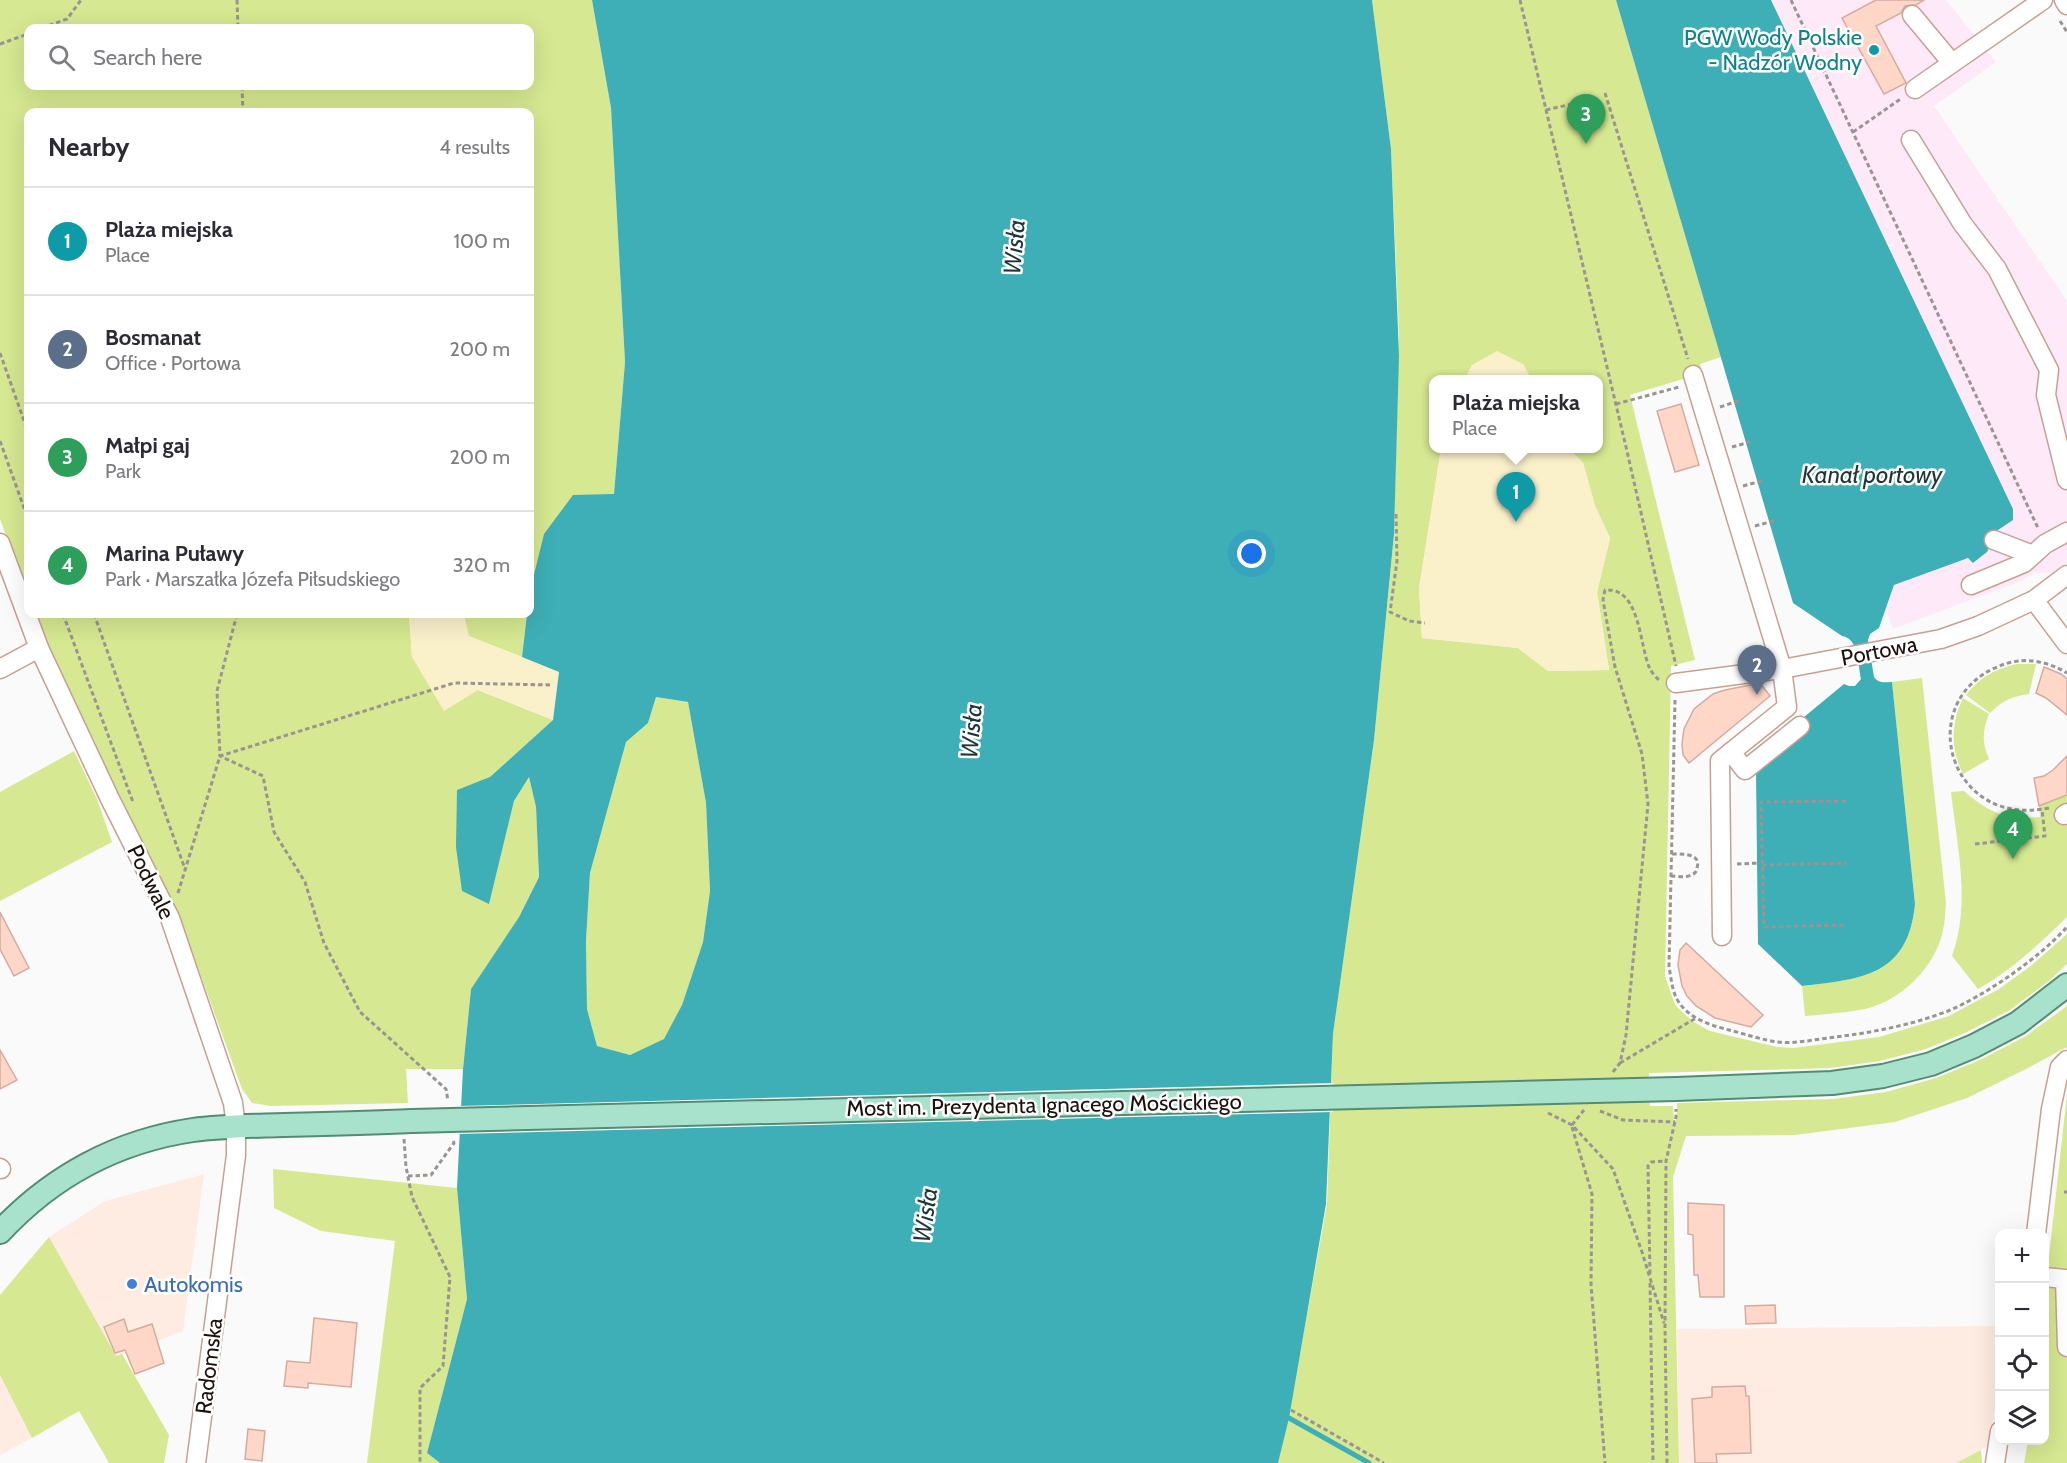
<!DOCTYPE html>
<html lang="en">
<head>
<meta charset="utf-8">
<style>
	:root { --surface:#fff; --page:#f2f2f3; --text:#2b2b33; --muted:#7c7c81; --line:#e1e1e2; --accent:#3f868e }
	body { margin:0; font-family:Cabin,sans-serif; background:var(--page); color:var(--text) }
	.controls { position:absolute; right:18px; bottom:18px; display:grid; overflow:hidden; border-radius:12px; box-shadow:0 6px 24px #0002 }
	.controls button { width:54px; height:54px; display:grid; place-items:center; padding:0; border:0; border-bottom:2px solid var(--line); background:var(--surface); color:var(--text); font:30px sans-serif }
	.you { position:absolute; left:1252px; top:554px; width:21px; height:21px; margin:-15px; border:4px solid #fff; border-radius:50%; background:#1a73e8; box-shadow:0 0 0 9px #1a73e833 }
	.badge { display:grid; place-items:center; width:39px; height:39px; border-radius:50%; background:var(--accent); color:#fff; font-size:20px; font-weight:700 }
	.pin { position:absolute; translate:-50% -50px; filter:drop-shadow(0 2px 3px #0008) }
	.pin::after { content:''; position:absolute; top:32px; width:21px; height:18px; background:inherit; clip-path:polygon(0 0,100% 0,50% 100%) }
	.popup { position:absolute; left:1429px; top:375px; width:174px; height:78px; box-sizing:border-box; display:grid; place-content:center; border-radius:12px; background:var(--surface); filter:drop-shadow(0 2px 4px #0005); font-size:20px; white-space:nowrap; color:var(--muted) }
	.popup b { font-size:22px; color:var(--text) }
	.popup::after { content:''; position:absolute; left:50%; top:100%; margin-left:-12px; border:12px solid transparent; border-top-color:var(--surface) }
	.list { margin:0; padding:0; list-style:none }
	h2 { display:flex; justify-content:space-between; align-items:center; height:78px; margin:0; padding:0 24px; font-size:26px }
	h2 small { font-size:20px; font-weight:400; color:var(--muted) }
	.list li { display:grid; grid-template-columns:39px 1fr auto; gap:18px; align-items:center; box-sizing:border-box; height:108px; padding:0 24px; border-top:2px solid var(--line) }
	.list b { display:block; font-size:22px; white-space:nowrap }
	.list p { margin:0; font-size:20px; white-space:nowrap; color:var(--muted) }
	.list em { font-size:20px; font-style:normal; color:var(--muted) }
	.icon { flex:none; width:33px; height:33px; fill:none; stroke:currentColor; stroke-width:2; stroke-linecap:round; stroke-linejoin:round }
	.map { position:relative; flex:none; width:2067px; height:1463px; overflow:hidden }
	.search { position:absolute; background:var(--surface); box-shadow:0 6px 24px #0002; left:24px; top:24px; width:510px; height:66px; display:flex; align-items:center; gap:15px; box-sizing:border-box; padding:0 21px; border-radius:12px; color:var(--muted); font-size:22px }
	.panel { position:absolute; background:var(--surface); box-shadow:0 6px 24px #0002; left:24px; top:108px; width:510px; height:510px; border-radius:12px }
	.map>svg:first-child { display:block }
	.commercial { fill:#feece2 }
	.industrial { fill:#fee9f8 }
	.green { fill:#d6e891; fill-rule:evenodd }
	.sand { fill:#faf1cb }
	.water { fill:#3eafb6; fill-rule:evenodd }
	.pier { fill:#fafafa }
	.lines { fill:none; stroke-linecap:round; stroke-linejoin:round }
	.stream { stroke:#3eafb6; stroke-width:5 }
	.building { fill:#ffd7c8; stroke:#d3ac9f; stroke-width:1.5 }
	.minor-casing { stroke:#c6a092; stroke-width:21 }
	.major-casing { stroke:#528c73; stroke-width:26 }
	.path { stroke:#9a9492; stroke-width:3; stroke-dasharray:4.5 3; stroke-linecap:butt }
	.minor { stroke:#fff; stroke-width:18 }
	.major { stroke:#a8e2cc; stroke-width:22 }
	.major-bridge-casing { stroke:#528c73; stroke-width:26; stroke-linecap:butt }
	.major-bridge { stroke:#a8e2cc; stroke-width:22 }
	.culture-dot { fill:#0f9aa8; stroke:#fff; stroke-width:2 }
	.shop-dot { fill:#3f7fe0; stroke:#fff; stroke-width:2 }
	.labels { text-anchor:middle; dominant-baseline:central; stroke-width:5; stroke-linejoin:round; paint-order:stroke }
	.culture-label { font-size:22px; fill:#0d838f; stroke:#fff; text-anchor:end }
	.street-label { font-size:22px; fill:#1e110c; stroke:#fff }
	.shop-label { font-size:22px; fill:#366cbe; stroke:#fff; text-anchor:start }
	.water-label { font-size:24px; font-style:italic; fill:#1d3637; stroke:#fff }
</style>
</head>
<body>
<div class="map">
<svg width="2067" height="1463" viewBox="0 0 2067 1463">
	<rect width="100%" height="100%" fill="#fafafa"/>
	<g class="commercial">
		<polygon points="204,1174 183,1331 116,1357 49,1237 105,1201"/>
		<polygon points="1999,1326 1999,1387 1988,1446 1956,1463 1679,1463 1677,1329"/>
		<polygon points="0,1375 32,1438 0,1455"/>
	</g>
	<polygon class="industrial" points="1771,0 1946,0 1996,62 1934,106 2067,301 2067,562 2052,573 2034,573 2021,581 1893,629 1886,610 1894,585 1968,558 1974,563 1987,552 1998,530 2013,520 2013,509"/>
	<g class="green">
		<path d="M0,0H592L611,108L625,362L614,495H573L530,595V112H28V595L0,519ZM28,28H530V86H28Z"/>
		<path d="M1372,0H1616L1721,357L1700,364L1703,373L1630,395L1695,660L1671,666L1665,976L1675,1005L1692,1021L1710,1031L1777,1047L1794,1048L1879,1037L1949,1016L1999,989L2032,965L2067,934V964L2050,980L2010,1010L1967,1032L1926,1049L1880,1061L1830,1068L1649,1073L1650,1106H1673L1674,1120H1677V1103L1833,1099L1886,1092L1936,1078L1980,1060L2026,1036L2067,1006V1047L2028,1068L1967,1098L1895,1122L1795,1135L1686,1136L1673,1177L1679,1463H1278L1291,1403L1327,1204L1333,1034L1374,740L1394,535L1399,333L1391,149ZM1523,364L1531,379L1598,380V448L1569,449L1583,463L1595,506L1610,538L1597,592L1609,670L1548,671L1518,648L1422,638L1419,589L1441,449L1434,448V380L1465,379L1472,365Z"/>
		<polygon points="35,614 409,614 412,657 478,690 553,720 490,777 462,891 489,903 514,801 529,777 536,807 539,877 519,917 471,989 463,1069 406,1069 408,1103 271,1106 252,1103 242,1089 189,943 66,692"/>
		<polygon points="464,614 527,614 522,657 468,636"/>
		<path d="M2017,664H2036L2029,694C2012,696 2002,701 1990,713L1966,695C1980,677 1995,669 2017,664Z"/>
		<path d="M1922,678L1946,903C1945,912 1945,922 1943,931C1935,967 1901,1001 1865,1009C1845,1013 1825,1014 1805,1016L1802,986C1862,979 1908,976 1915,904L1892,682Z"/>
		<polygon points="656,697 688,702 706,803 710,891 703,942 682,1005 665,1039 630,1055 597,1046 587,1009 586,941 590,873 626,742 648,723"/>
		<path d="M1963,698L1989,714C1982,731 1982,743 1989,759L1963,774C1950,748 1951,724 1963,698Z"/>
		<polygon points="74,751 97,799 112,842 0,901 0,792"/>
		<path d="M1964,791C1989,813 2007,820 2040,817L2039,806L2067,795V917C2039,944 2012,970 1978,989L1952,956C1971,903 1957,847 1951,792Z"/>
		<polygon points="2067,1094 2067,1463 2024,1463 2028,1441 2044,1440 2045,1293"/>
		<polygon points="273,1169 457,1188 467,1299 427,1453 440,1463 367,1463 395,1241 321,1231 274,1208"/>
		<polygon points="49,1237 116,1356 122,1354 169,1435 164,1463 109,1463 79,1411 32,1438 0,1375 0,1295"/>
		<polygon points="1981,1450 1982,1463 1956,1463"/>
	</g>
	<g class="sand">
		<polygon points="1497,351 1523,364 1531,379 1465,379 1472,365"/>
		<polygon points="1441,449 1569,449 1583,463 1595,506 1610,539 1597,592 1609,670 1548,671 1518,648 1422,638 1419,589"/>
		<polygon points="409,614 464,614 469,636 559,672 553,720 478,690 444,711 412,657"/>
	</g>
	<g class="water">
		<path d="M592,0H1372L1391,149L1399,356L1394,534L1374,740L1333,1034L1326,1204L1289,1418L1278,1463H440L427,1453L467,1299L457,1188L463,1069L471,989L519,917L539,877L536,807L529,777L514,801L489,904L462,891L456,847L457,790L490,777L553,720L559,672L522,657L527,614H530V591L544,534L573,495L614,494L625,362L611,108ZM656,697L688,702L706,803L710,891L703,942L682,1005L664,1039L630,1055L597,1046L587,1009L586,941L590,873L626,742L648,723Z"/>
		<path d="M1616,0H1771L2013,509V520L1998,530L1987,552L1973,563L1968,558L1894,585L1879,628L1870,634L1868,640L1874,677C1879,684 1885,682 1892,682L1915,904C1908,976 1862,979 1802,986L1758,944L1756,771L1798,722L1844,684L1849,686H1855L1861,679C1858,666 1859,638 1842,636L1793,603Z"/>
	</g>
	<polygon class="pier" points="1334,1083 1333,1112 457,1134 458,1106"/>
	<g class="lines">
		<polyline class="stream" points="1289,1418 1369,1463"/>
	</g>
	<g class="building">
		<polygon points="1876,0 1924,0 1916,5 1905,6 1901,13 1876,26 1906,83 1884,94 1842,18"/>
		<polygon points="1681,404 1699,465 1675,472 1657,411"/>
		<polygon points="2044,667 2061,674 2067,679 2067,715 2046,698 2036,693"/>
		<polygon points="1760,683 1770,696 1689,763 1683,755 1682,744 1684,729 1694,709 1713,694 1725,690"/>
		<polygon points="2067,756 2067,795 2039,806 2034,778 2044,776 2053,770"/>
		<polygon points="0,912 29,968 14,976 0,949"/>
		<polygon points="1686,943 1763,1015 1751,1027 1715,1018 1696,1006 1687,996 1682,986 1678,965 1680,950"/>
		<polygon points="0,1050 17,1080 0,1089"/>
		<polygon points="1688,1203 1724,1205 1724,1297 1700,1297 1698,1275 1694,1275 1693,1235 1688,1234"/>
		<polygon points="1775,1305 1776,1323 1746,1324 1745,1306"/>
		<polygon points="314,1318 357,1323 351,1387 308,1383 308,1388 284,1386 287,1361 310,1363"/>
		<polygon points="124,1319 128,1332 152,1324 164,1363 135,1374 125,1350 115,1353 104,1327"/>
		<polygon points="1745,1386 1746,1396 1749,1396 1751,1453 1716,1454 1717,1463 1695,1463 1692,1399 1712,1397 1712,1387"/>
		<polygon points="248,1429 265,1431 262,1461 245,1459"/>
	</g>
	<g class="lines">
		<defs>
			<g id="minor">
				<polyline points="2064,0 2067,5"/>
				<polyline points="1912,15 1952,63"/>
				<polyline points="1915,89 2043,0"/>
				<polyline points="1911,140 1962,223 1997,269 2049,370 2046,395 2067,480"/>
				<polyline points="1693,375 1782,669 1787,707 1720,761 1722,936"/>
				<polyline points="1994,540 2033,555"/>
				<polyline points="0,543 39,648 110,799 170,918 233,1103 236,1127 236,1155 196,1463"/>
				<polyline points="1971,585 2024,563 2045,544 2067,532"/>
				<polyline points="2034,600 2067,644"/>
				<polyline points="0,669 39,648"/>
				<polyline points="1676,683 1782,669 1941,639 1978,626 2034,600 2067,575"/>
				<polyline points="1731,752 1745,770 1800,726"/>
				<polyline points="2064,815 2067,813"/>
				<polyline points="0,1168 1,1169"/>
				<polyline points="2036,1234 2051,1109 2060,1067 2067,1060"/>
				<polyline points="2044,1277 2065,1279 2067,1347"/>
				<polyline points="1995,1463 2000,1431"/>
			</g>
			<g id="major">
				<polyline points="1676,1089 1832,1083 1883,1076 1931,1064 1974,1046 2018,1023 2067,985"/>
				<path d="M0,1232C52,1176 118,1141 193,1130C223,1126 254,1126 284,1125C327,1124 369,1123 412,1121"/>
			</g>
		</defs>
		<use href="#minor" class="minor-casing"/>
		<use href="#major" class="major-casing"/>
		<g class="path">
			<polyline points="237,0 238,28"/>
			<polyline points="1520,0 1626,447 1676,666"/>
			<polyline points="1791,0 2038,528"/>
			<polyline points="2060,21 2067,32"/>
			<polyline points="42,28 67,19 81,0"/>
			<polyline points="0,44 28,34"/>
			<polyline points="242,86 243,112"/>
			<polyline points="1605,93 1688,359"/>
			<polyline points="1546,110 1572,104"/>
			<polyline points="1853,132 1902,98"/>
			<polyline points="0,353 28,432"/>
			<polyline points="1616,404 1679,387"/>
			<polyline points="1720,407 1741,400"/>
			<polyline points="0,441 28,519"/>
			<polyline points="1732,447 1753,441"/>
			<polyline points="1743,486 1765,480"/>
			<polyline points="1396,514 1397,561 1390,612 1409,621 1425,623"/>
			<polyline points="1755,526 1777,520"/>
			<polyline points="63,614 133,802"/>
			<polyline points="94,614 185,869"/>
			<polyline points="237,614 217,691 220,756 263,776 274,832 305,882 324,943 360,1012 446,1089 448,1101"/>
			<path d="M1675,700L1669,966C1671,978 1672,991 1678,1001C1690,1020 1713,1026 1733,1031C1748,1035 1763,1040 1778,1042C1794,1044 1811,1040 1828,1038C1869,1033 1909,1026 1948,1011C1986,995 2039,958 2067,927"/>
			<polyline points="1846,801 1761,802 1764,927 1846,925"/>
			<path d="M2049,808C1949,829 1913,703 1997,667C2021,656 2045,660 2067,673"/>
			<polyline points="1975,844 2045,836 2042,809"/>
			<polyline points="1737,864 1760,863"/>
			<polyline points="1762,865 1847,863"/>
			<path d="M1671,876C1677,876 1685,878 1691,875C1694,874 1697,872 1697,868C1702,853 1681,854 1672,854"/>
			<polyline points="178,893 220,756 454,683 552,685"/>
			<polyline points="1620,1063 1696,1018"/>
			<path d="M1613,1072L1620,1063L1626,1035L1648,804L1642,754L1615,667L1603,600L1605,590C1641,587 1639,646 1650,669C1652,673 1656,677 1659,680"/>
			<polyline points="1600,1111 1623,1120 1675,1122"/>
			<polyline points="1548,1113 1572,1125 1613,1169 1642,1252 1664,1323"/>
			<polyline points="1572,1125 1584,1110"/>
			<polyline points="1572,1127 1592,1194 1591,1284 1605,1463"/>
			<polyline points="404,1139 406,1167 412,1197 450,1277 443,1366 420,1388 420,1463"/>
			<polyline points="408,1176 431,1175 454,1143 453,1140"/>
			<polyline points="2064,1192 2067,1192"/>
			<polyline points="1650,1274 1648,1166 1651,1162 1666,1161"/>
			<polyline points="1650,1283 1653,1463"/>
			<polyline points="1291,1410 1384,1463"/>
			<polyline points="1667,1463 1665,1327 1666,1161 1676,1117 1676,1109"/>
		</g>
		<use href="#minor" class="minor"/>
		<use href="#major" class="major"/>
		<defs>
			<polyline id="major-bridge" points="412,1121 1676,1089"/>
		</defs>
		<use href="#major-bridge" class="major-bridge-casing"/>
		<use href="#major-bridge" class="major-bridge"/>
	</g>
	<circle class="culture-dot" cx="1874" cy="50" r="6"/>
	<circle class="shop-dot" cx="132" cy="1284" r="6"/>
	<g class="labels">
		<g class="culture-label">
			<text x="1862" y="37">PGW Wody Polskie<tspan x="1862" dy="25">- Nadzór Wodny</tspan></text>
		</g>
		<g class="street-label">
			<text transform="translate(1879 651) rotate(-11)">Portowa</text>
			<text transform="translate(151 882) rotate(64)">Podwale</text>
			<text transform="translate(1044 1105) rotate(-1)">Most im. Prezydenta Ignacego Mościckiego</text>
			<text transform="translate(209 1366) rotate(-83)">Radomska</text>
		</g>
		<g class="shop-label">
			<text x="144" y="1284">Autokomis</text>
		</g>
		<g class="water-label">
			<text transform="translate(1014 247) rotate(-85)">Wisła</text>
			<text x="1872" y="474">Kanał portowy</text>
			<text transform="translate(971 731) rotate(-85)">Wisła</text>
			<text transform="translate(925 1215) rotate(-82)">Wisła</text>
		</g>
	</g>
</svg>
<div class="controls">
<button>+</button>
<button>−</button>
<button><svg class="icon" aria-label="locate" viewBox="0 0 24 24"><circle cx="12" cy="12" r="6"/><path d="M12 2v4M12 18v4M2 12h4M18 12h4"/></svg></button>
<button><svg class="icon" aria-label="layers" viewBox="0 0 24 24"><path d="M12 4l9 5-9 5-9-5zM3 14l9 5 9-5"/></svg></button>
</div>
<div class="you"></div>
<div class="pin badge" style="left:1516px;top:522px;background:#0f9aa8">1</div>
<div class="popup"><b>Plaża miejska</b>Place</div>
<div class="pin badge" style="left:1757px;top:695px;background:#5c6f8a">2</div>
<div class="pin badge" style="left:1586px;top:144px;background:#2e9e5b">3</div>
<div class="pin badge" style="left:2013px;top:859px;background:#2e9e5b">4</div>
<div class="search"><svg class="icon" aria-label="search" viewBox="0 0 24 24"><circle cx="10" cy="10" r="6"/><path d="M15 15l6 6"/></svg>Search here</div>
<section class="panel">
<h2>Nearby<small>4 results</small></h2>
<ul class="list">
<li><span class="badge" style="background:#0f9aa8">1</span><div><b>Plaża miejska</b><p>Place</p></div><em>100 m</em></li>
<li><span class="badge" style="background:#5c6f8a">2</span><div><b>Bosmanat</b><p>Office · Portowa</p></div><em>200 m</em></li>
<li><span class="badge" style="background:#2e9e5b">3</span><div><b>Małpi gaj</b><p>Park</p></div><em>200 m</em></li>
<li><span class="badge" style="background:#2e9e5b">4</span><div><b>Marina Puławy</b><p>Park · Marszałka Józefa Piłsudskiego</p></div><em>320 m</em></li>
</ul>
</section>
</div>
</body>
</html>
